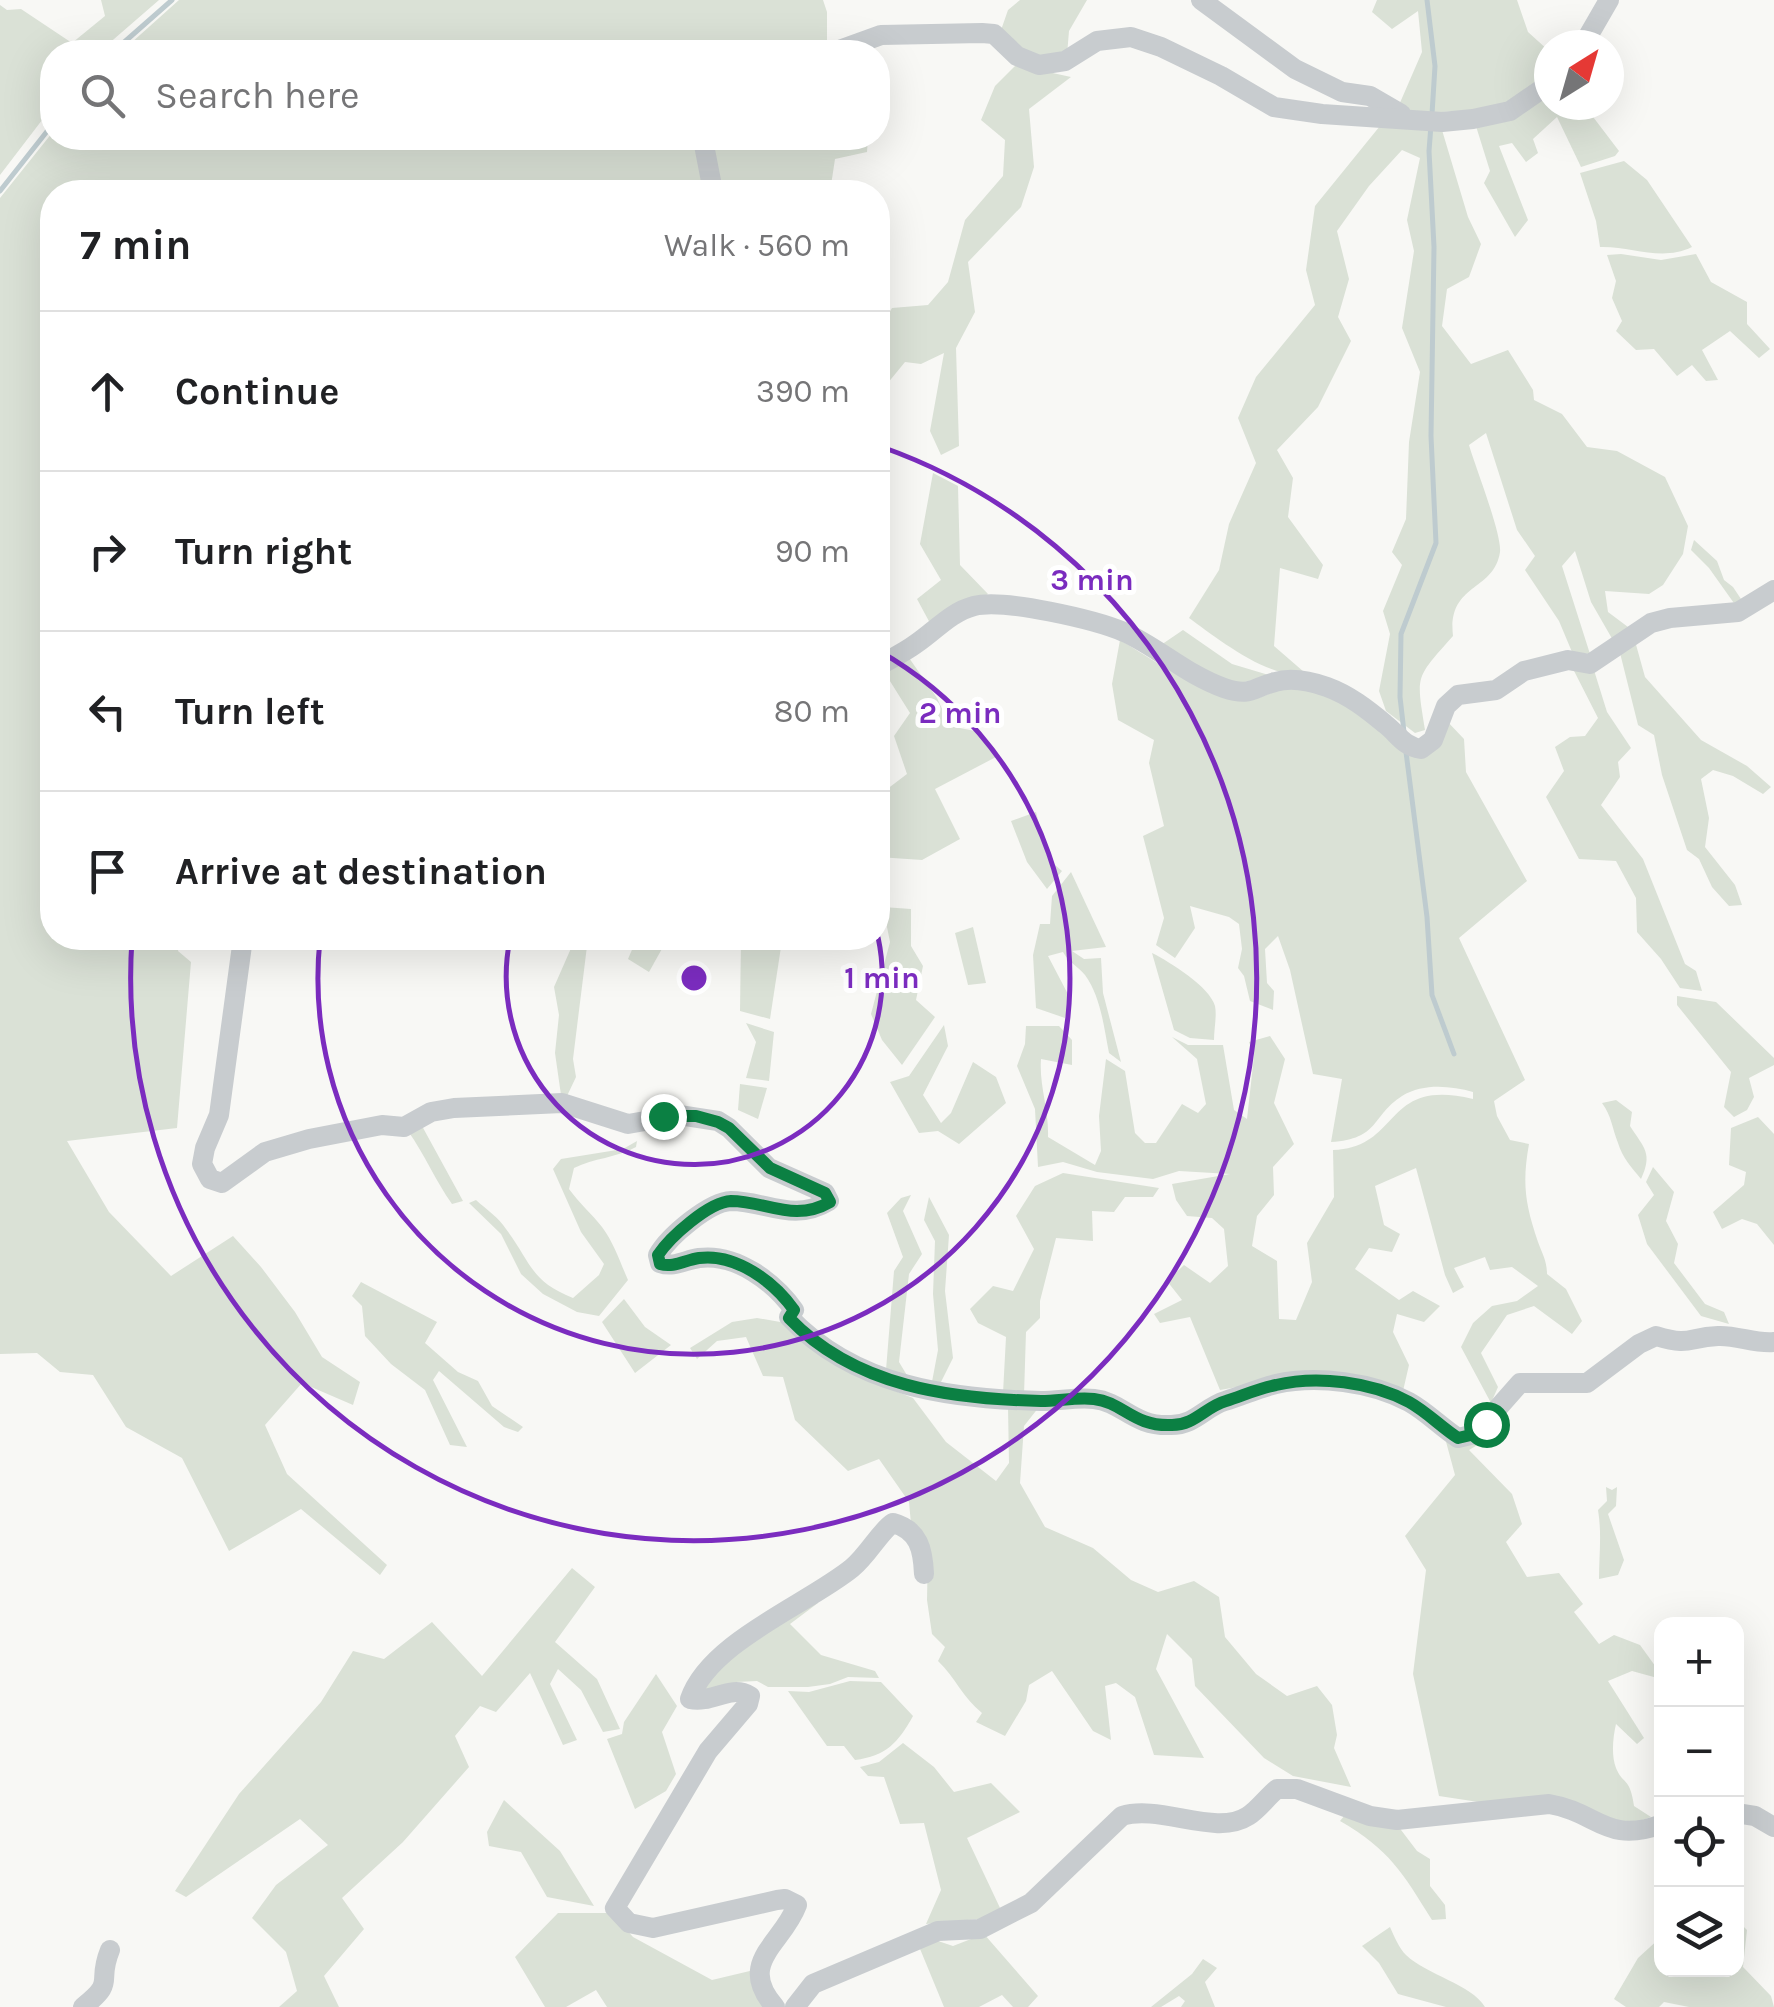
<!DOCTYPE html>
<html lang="en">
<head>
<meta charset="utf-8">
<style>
	:root { --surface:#fff; --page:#f2f2f2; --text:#202124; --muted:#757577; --line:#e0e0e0 }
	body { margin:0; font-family:Karla,sans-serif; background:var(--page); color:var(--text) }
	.controls { position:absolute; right:30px; bottom:30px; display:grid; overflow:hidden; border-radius:20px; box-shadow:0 10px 40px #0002 }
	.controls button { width:90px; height:90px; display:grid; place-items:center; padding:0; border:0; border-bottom:2px solid var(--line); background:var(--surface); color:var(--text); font:50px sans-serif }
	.compass { position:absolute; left:1534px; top:30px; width:90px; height:90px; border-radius:50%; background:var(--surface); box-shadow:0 10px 40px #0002; rotate:37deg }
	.stop { position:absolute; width:30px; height:30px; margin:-22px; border:8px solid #0b8043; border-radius:50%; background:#fff }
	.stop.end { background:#0b8043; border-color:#fff; box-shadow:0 2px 10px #0008 }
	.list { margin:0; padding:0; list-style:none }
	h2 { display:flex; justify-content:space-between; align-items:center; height:130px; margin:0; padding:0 40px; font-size:42px }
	h2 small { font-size:32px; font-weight:400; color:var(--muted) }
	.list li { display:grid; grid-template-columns:65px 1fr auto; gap:30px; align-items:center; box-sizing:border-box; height:160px; padding:0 40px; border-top:2px solid var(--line) }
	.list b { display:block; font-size:38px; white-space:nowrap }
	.list em { font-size:32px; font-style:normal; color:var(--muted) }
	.icon { flex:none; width:55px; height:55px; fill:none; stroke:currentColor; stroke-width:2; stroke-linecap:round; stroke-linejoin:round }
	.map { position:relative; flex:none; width:1774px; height:2007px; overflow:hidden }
	.search { position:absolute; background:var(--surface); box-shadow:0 10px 40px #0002; left:40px; top:40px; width:850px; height:110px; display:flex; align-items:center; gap:25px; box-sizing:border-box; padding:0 35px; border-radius:40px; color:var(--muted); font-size:38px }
	.panel { position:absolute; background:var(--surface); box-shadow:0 10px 40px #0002; left:40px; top:180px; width:850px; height:770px; border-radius:40px }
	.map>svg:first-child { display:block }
	.green { fill:#dae1d6 }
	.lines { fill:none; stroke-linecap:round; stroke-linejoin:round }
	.stream { stroke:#becbcf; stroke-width:5 }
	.minor { stroke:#c8cccf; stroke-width:20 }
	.route { stroke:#0b8043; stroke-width:12 }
	.ring { fill:none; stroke:#7b2cbf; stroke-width:5 }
	.centre { fill:#7b2cbf; stroke:#fff; stroke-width:5 }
	.ring-label { font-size:30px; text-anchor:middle; font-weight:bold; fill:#7b2cbf; stroke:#fff; stroke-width:10; stroke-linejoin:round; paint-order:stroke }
</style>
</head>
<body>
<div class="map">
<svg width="1774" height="2007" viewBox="0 0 1774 2007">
	<rect width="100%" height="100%" fill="#f8f8f5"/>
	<g class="green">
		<polygon points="101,0 159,0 99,52 52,52 52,107 0,175 0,5 7,10 21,9 72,43 105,16"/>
		<polygon points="179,0 823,0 827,12 827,48 831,52 121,52"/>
		<path d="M1020,0H1087L1069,31L1067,55C1036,62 1022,54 1000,33L1008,10Z"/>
		<polygon points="1377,0 1517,0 1528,32 1549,51 1549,78 1506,108 1411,114 1399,105 1422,52 1418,11 1392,29 1372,12"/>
		<polygon points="1016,65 1071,77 1029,109 1034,167 1021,207 968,262 975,312 956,348 959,446 941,455 930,431 944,353 921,364 905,362 878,395 878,331 892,308 928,305 948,282 965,220 1003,176 1005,140 981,120 995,86"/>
		<polygon points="1549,88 1549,105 1584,105 1619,151 1615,156 1581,167 1557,117 1533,139 1538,153 1526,162 1512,143 1499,146 1528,220 1515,237 1484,183 1490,171 1475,123"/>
		<path d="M1384,121L1442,130L1468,217L1481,244L1469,277L1447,289L1442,326L1471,364L1508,350L1533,390L1534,400L1562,414L1587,447L1617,451L1665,477L1688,526L1683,554L1663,585L1649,594L1605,591L1608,612L1632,630L1614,642L1591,602L1575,551L1562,566L1590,654L1572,652L1559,621L1525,570L1535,556L1517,530L1486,433L1469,445C1475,466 1502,534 1500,552C1494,592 1447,583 1453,636C1415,679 1416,674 1425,730L1415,733L1386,711L1379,691L1390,634L1383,611L1402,565L1392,552L1406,519L1409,442L1420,372L1402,328L1414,251L1407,220L1420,158L1402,150L1369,186L1337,231L1349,279L1338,317L1351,341L1318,407L1277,450L1293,478L1288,517L1323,565L1318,579L1280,568L1274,646L1304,672C1273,683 1214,636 1189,618L1219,570L1229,524L1256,463L1238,418L1256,377L1315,305L1306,270L1315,206Z"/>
		<polygon points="52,133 52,138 868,138 867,152 835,159 830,192 52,192 52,938 181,938 178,951 191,962 177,1128 67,1141 109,1212 171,1276 233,1236 261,1267 295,1312 322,1357 360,1382 353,1405 302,1383 265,1425 287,1474 387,1565 380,1575 301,1509 229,1551 182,1458 126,1427 93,1375 60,1372 37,1353 0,1354 0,198"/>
		<path d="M1624,161L1647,180L1692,247C1661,262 1632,246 1600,247L1596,221L1580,173Z"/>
		<polygon points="1621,254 1661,260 1696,254 1711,282 1747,302 1747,324 1770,349 1759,358 1730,331 1702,350 1718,380 1706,381 1692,365 1677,376 1654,349 1636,350 1616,331 1622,321 1612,298 1616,281 1607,255"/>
		<polygon points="933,473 958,486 960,565 988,594 931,625 917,599 941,580 920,544"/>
		<polygon points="1694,540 1717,561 1724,580 1733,587 1745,605 1736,606 1709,568 1691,550"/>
		<polygon points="1183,630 1232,664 1272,676 1226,686 1158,647"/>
		<path d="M1120,640C1153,660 1186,683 1223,694C1234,697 1252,701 1261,697C1274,692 1283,686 1298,687C1339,688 1380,727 1408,755L1423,754L1445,719L1464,739L1466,772L1527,881L1459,938L1525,1080L1494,1101L1497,1116L1510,1140L1529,1144C1522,1183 1525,1204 1538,1242C1542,1253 1547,1261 1547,1274L1566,1289L1582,1321L1572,1334L1534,1306L1507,1315L1481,1353L1498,1387L1491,1403L1461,1347L1473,1323L1492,1306L1517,1301L1538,1286L1512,1267L1490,1270L1485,1257L1454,1268L1464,1287L1453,1293L1445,1275L1416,1168L1375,1186L1384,1225L1400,1234L1392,1252L1369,1248L1355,1269L1399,1300L1413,1291L1440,1306L1424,1322L1397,1314L1393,1332L1409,1365L1403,1391L1237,1387L1220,1390L1190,1317L1160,1323L1154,1314L1182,1300L1167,1281L1184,1265L1210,1283L1228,1266L1224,1229L1212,1218L1187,1216L1176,1200L1172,1184L1230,1174L1179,1171L1153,1179L1097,1172L1063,1162L1038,1167L1035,1109L1017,1066L1025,1044L1026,1026H1059L1072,1040V1065L1041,1059C1039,1086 1049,1109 1048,1137L1095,1165L1101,1151L1099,1116L1106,1059L1125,1071L1135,1133L1145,1143H1156L1182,1104L1198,1113L1206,1104L1197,1059L1172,1037L1188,1045H1223L1234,1110L1247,1119L1254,1056L1249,1042L1270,1036L1285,1059L1274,1103L1294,1144L1273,1167L1274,1195L1257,1216L1252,1246L1277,1261L1279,1319L1296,1320L1312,1282L1307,1243L1334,1197L1333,1150C1402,1148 1382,1077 1473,1099V1092C1450,1086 1424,1083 1402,1096C1371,1116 1380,1139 1331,1142L1342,1079L1313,1074L1290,970L1278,936L1265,949L1267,983L1274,991L1273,1010L1250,1001L1244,976L1238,968L1242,949L1239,924L1229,917L1190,906L1195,928L1175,958L1156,945L1164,918L1143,836L1164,826L1149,763L1154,740L1118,720L1112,684Z"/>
		<polygon points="1635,641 1645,677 1701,740 1747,766 1771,787 1763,794 1733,776 1713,770 1701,779 1709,818 1705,847 1735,885 1742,905 1729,906 1712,887 1699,859 1687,850 1662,775 1654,735 1638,725 1620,653"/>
		<polygon points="907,655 937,698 950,726 980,732 996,757 935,789 960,839 922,860 878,857 878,796 907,774 894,736 910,713 883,670"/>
		<polygon points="1571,665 1593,667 1607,712 1631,748 1618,762 1620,777 1601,805 1643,859 1685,964 1696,971 1702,991 1680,988 1661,959 1637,932 1636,898 1616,861 1579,859 1546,797 1564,771 1555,747 1570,737 1585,736 1598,718"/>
		<polygon points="1036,812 1048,859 1062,871 1047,889 1027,862 1011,821"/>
		<path d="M1071,872L1106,947L1072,951L1084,959L1101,958L1103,993L1121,1062L1109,1053C1104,1028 1101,997 1085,975C1078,966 1069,963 1063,952L1048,956L1071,1000L1065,1018L1036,1008L1033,955L1040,924H1050L1052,896Z"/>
		<polygon points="883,907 911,909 911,946 923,966 916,1000 935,1017 902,1065 882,1040 871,1014 890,942"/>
		<polygon points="973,927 986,983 968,985 955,933"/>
		<polygon points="571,938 588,938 573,1059 576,1077 567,1096 561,1095 555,1053 559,1015 554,987 572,946"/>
		<polygon points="637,938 668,938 649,972 628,959"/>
		<polygon points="741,938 753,938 781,947 770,1019 740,1011"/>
		<path d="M1152,953C1170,962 1210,987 1215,1006C1217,1016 1214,1029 1214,1040L1190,1038L1174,1030Z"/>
		<polygon points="1677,996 1716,1002 1774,1058 1774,1065 1749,1078 1754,1097 1747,1110 1734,1117 1724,1107 1731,1072 1677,1005"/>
		<polygon points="746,1023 774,1032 769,1081 746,1078 756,1042"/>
		<polygon points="944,1025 948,1046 923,1095 941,1123 951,1113 973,1062 996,1077 1006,1103 959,1144 938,1131 919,1133 890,1082 909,1076"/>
		<polygon points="740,1084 767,1088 758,1119 738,1110"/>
		<path d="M1616,1100L1632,1112L1630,1126C1644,1148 1653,1153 1641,1179C1632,1168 1622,1157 1618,1143C1612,1128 1612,1117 1602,1103Z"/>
		<polygon points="1758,1117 1774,1134 1774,1245 1757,1224 1742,1219 1722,1229 1713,1212 1744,1185 1746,1172 1729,1165 1731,1128"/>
		<path d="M422,1126L463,1201L452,1204C435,1180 425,1155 408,1131Z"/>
		<path d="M637,1141L636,1147C616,1158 594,1158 574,1168L569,1189C579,1203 592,1214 602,1227C614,1243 620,1262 628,1280L599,1316L577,1312L543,1294L521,1274L501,1234L469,1203L476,1200C486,1209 499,1218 506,1229C531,1262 530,1281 573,1298L599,1275L604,1264L581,1232L553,1169L561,1159L623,1149Z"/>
		<polygon points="1653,1167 1674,1192 1666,1221 1678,1244 1674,1263 1705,1304 1724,1312 1729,1324 1701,1316 1647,1244 1638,1215 1654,1195 1646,1182"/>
		<polygon points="1063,1173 1159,1188 1153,1197 1125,1197 1114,1212 1092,1211 1093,1241 1056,1238 1040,1301 1040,1318 1026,1332 1024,1395 1003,1393 1006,1337 978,1323 970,1309 993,1286 1013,1291 1034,1249 1016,1216 1035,1186"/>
		<polygon points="911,1195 903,1211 922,1254 909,1274 899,1362 911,1382 886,1370 894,1271 903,1257 887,1213 901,1198"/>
		<polygon points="929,1197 949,1235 945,1291 953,1358 939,1386 931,1387 938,1350 933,1294 935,1241 924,1220"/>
		<polygon points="361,1282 437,1322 425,1343 458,1372 478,1381 492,1406 523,1427 518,1432 504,1427 439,1371 433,1380 467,1447 450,1445 425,1390 391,1364 365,1336 362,1306 352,1296"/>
		<polygon points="624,1299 645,1327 671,1345 635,1373 602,1322"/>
		<path d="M757,1318L786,1323L862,1378L913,1398L946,1442L996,1481L1009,1463L1008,1407H1039L1024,1426L1020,1483L1045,1527L1093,1548L1131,1580L1158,1592L1194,1581L1219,1597L1225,1637L1256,1674L1287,1696L1317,1686L1332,1705L1337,1735L1334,1748L1351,1787L1293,1776L1264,1758L1195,1686L1192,1659L1167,1634L1156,1669L1204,1758L1154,1755L1135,1697L1116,1683L1105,1686L1111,1740L1093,1731L1052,1671L1029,1685L1026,1701L1005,1736L976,1722L982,1713C963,1698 955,1677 938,1661L945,1647L932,1634L927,1600L928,1549L911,1524L909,1502L879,1459L848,1471L795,1420L783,1377L763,1376L746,1337L717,1341L697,1359L690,1348L732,1322Z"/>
		<path d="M1489,1429L1491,1437L1469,1450L1512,1494L1522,1524L1506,1542L1527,1577L1559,1573L1583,1604L1574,1612L1599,1644L1614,1635L1640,1645L1661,1674V1679L1632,1671L1608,1681L1644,1738L1637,1744L1616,1724C1613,1737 1611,1755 1616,1768C1623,1785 1630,1777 1634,1806L1651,1817L1628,1825L1439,1796L1413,1674L1426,1570L1405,1536L1455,1475L1445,1438Z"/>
		<path d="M1606,1487L1612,1490L1617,1487L1616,1506L1608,1514L1624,1560L1618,1575L1599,1579C1599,1555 1602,1534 1598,1510L1607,1501Z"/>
		<polygon points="572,1568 595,1587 555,1642 597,1679 620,1729 603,1732 581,1690 558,1669 550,1684 577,1740 563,1745 530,1673 496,1712 480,1706 455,1736 469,1767 403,1842 342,1898 364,1929 324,1976 339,2007 279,2007 297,1991 286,1952 252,1918 276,1885 328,1845 300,1819 186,1897 175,1891 239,1794 321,1702 353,1651 384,1659 432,1622 482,1676"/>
		<polygon points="813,1597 818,1603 790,1624 821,1655 875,1671 879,1678 848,1677 830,1684 808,1687 768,1687 757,1681 736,1682 708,1696 700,1689 713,1671"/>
		<polygon points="656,1674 677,1706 662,1732 676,1774 666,1791 635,1809 607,1739 622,1734 624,1722"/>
		<path d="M850,1681L881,1682L913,1716C898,1743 886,1756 855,1760L844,1746H827L788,1691L809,1692Z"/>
		<polygon points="903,1743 934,1767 954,1792 991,1783 1020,1812 967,1838 1001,1910 988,1918 926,1924 941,1890 924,1823 900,1824 884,1777 868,1776 860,1767 879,1762"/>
		<polygon points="504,1800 560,1851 594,1906 547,1897 521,1852 489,1846 487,1832"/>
		<path d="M1345,1815L1398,1826L1417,1851L1430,1859V1886L1445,1905L1446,1919L1432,1920C1402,1872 1390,1850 1340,1821Z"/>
		<polygon points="558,1913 612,1913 633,1937 712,1980 754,1970 767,2007 607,2007 596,1990 566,2007 545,2007 515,1957"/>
		<polygon points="1737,1920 1747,1930 1743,1967 1771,1996 1774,2007 1689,2007 1664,2002 1659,2007 1626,2007 1614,1999 1638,1958 1661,1937 1662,1970 1736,1970"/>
		<path d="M1390,1927C1394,1936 1399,1948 1406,1955C1427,1975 1471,1984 1485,2007H1446L1398,1994L1379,1963L1362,1946Z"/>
		<polygon points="984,1934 1038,1996 1028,2007 1013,2007 1002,1995 979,2007 944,2007 918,1944 935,1940 953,1946"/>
		<polygon points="1203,1959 1217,1968 1205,1982 1215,2007 1181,2007 1185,2001 1179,1996 1161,2007 1151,2007 1192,1974"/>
	</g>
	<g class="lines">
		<g class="stream">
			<polyline points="1427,0 1435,66 1432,114"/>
			<polyline points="113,52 172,0"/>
			<polyline points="0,191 52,125"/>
			<polyline points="1404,732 1400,697 1401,634 1436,543 1431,436 1434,247 1429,151 1431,125"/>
			<polyline points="1406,752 1427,917 1432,995 1454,1054"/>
		</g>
		<g class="minor">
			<polyline points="1201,0 1295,69 1342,92 1370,96 1401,114"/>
			<polyline points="1583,45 1609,0"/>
			<polyline points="834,52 881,35 982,33 994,34 1017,56 1039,65 1065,61 1097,41 1131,37 1161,47 1221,76 1274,107 1322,114 1442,122 1473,119 1510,111 1549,84"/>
			<polyline points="700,192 712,186 704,145 713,138"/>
			<path d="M878,666C891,659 905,652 917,643C936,630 951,612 974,606C1003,598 1096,620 1124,632C1159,648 1187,675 1224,688C1251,697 1252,688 1275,682C1292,677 1310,681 1327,687C1349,695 1367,709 1385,724C1399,735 1403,746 1421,749L1433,740L1446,706L1458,695L1496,690L1524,671L1568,660L1590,664L1651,623L1670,618L1738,612L1774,590"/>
			<path d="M243,938L219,1115L205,1148L202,1164L210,1179L222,1183L265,1152L309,1139L382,1125L404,1127L431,1112L454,1108L562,1103L628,1124L679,1115L718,1121L729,1128L769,1168L825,1193L829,1201C793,1223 766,1201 731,1201C709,1202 669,1236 658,1255L660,1263C674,1268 685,1260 699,1258C736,1253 774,1282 794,1310L789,1317C855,1387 951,1399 1041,1401C1059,1401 1077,1397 1094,1399C1123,1402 1133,1427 1171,1425C1195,1425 1205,1407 1225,1401C1242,1396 1259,1388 1276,1384C1317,1375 1372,1382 1409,1402C1427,1412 1441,1427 1458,1438L1475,1434L1520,1383H1587L1639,1344L1656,1336C1692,1347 1687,1337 1718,1336C1737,1335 1755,1344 1774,1342"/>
			<polyline points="1736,1813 1755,1816 1774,1827"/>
			<path d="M83,2007C117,1980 96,1984 110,1950"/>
			<path d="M775,2007C736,1962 782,1945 797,1905L785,1899L777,1900L653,1928L629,1923L615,1908L708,1751L748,1704L750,1696C730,1684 712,1704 690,1699C709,1642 808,1604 852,1568C868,1555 881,1530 893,1523C919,1530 923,1550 924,1574"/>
			<path d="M795,2007L813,1984L938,1931L980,1929L1031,1903L1122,1816C1160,1804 1216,1837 1248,1816C1258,1810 1267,1797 1277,1789H1297L1370,1816L1397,1820L1549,1804C1598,1812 1606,1845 1662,1824"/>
		</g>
	</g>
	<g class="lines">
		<path class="route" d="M663,1116H696L718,1122L729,1128L770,1168L825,1193L830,1202C794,1223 766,1201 731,1201C709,1202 670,1237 658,1255L660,1264C674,1268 685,1260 699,1258C736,1253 774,1282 794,1310L789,1318C855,1387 951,1399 1041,1401C1059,1401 1077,1397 1094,1399C1123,1402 1133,1427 1172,1425C1195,1425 1205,1407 1226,1401C1242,1396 1259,1388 1276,1385C1317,1375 1372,1382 1409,1402C1427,1412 1441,1427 1458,1438L1475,1434L1486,1424"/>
	</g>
	<g class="ring">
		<path d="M878 937A188 188 0 1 1 510 939"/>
		<path d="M879 651A376 376 0 1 1 320 939"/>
		<path d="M882 447A563 563 0 1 1 132 939"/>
	</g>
	<circle cx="694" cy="978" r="15" class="centre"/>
	<g class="ring-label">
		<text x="1092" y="590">3 min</text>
		<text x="960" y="723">2 min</text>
		<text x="882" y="988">1 min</text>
	</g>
</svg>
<div class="controls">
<button>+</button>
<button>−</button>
<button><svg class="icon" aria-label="locate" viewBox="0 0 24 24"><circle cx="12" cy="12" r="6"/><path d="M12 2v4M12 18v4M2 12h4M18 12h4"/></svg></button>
<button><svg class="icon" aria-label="layers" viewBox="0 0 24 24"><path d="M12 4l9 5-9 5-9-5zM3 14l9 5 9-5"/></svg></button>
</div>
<svg class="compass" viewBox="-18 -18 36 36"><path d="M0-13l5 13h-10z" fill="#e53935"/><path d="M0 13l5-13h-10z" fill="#757577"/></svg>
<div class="stop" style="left:1486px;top:1424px"></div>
<div class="stop end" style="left:663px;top:1116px"></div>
<div class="search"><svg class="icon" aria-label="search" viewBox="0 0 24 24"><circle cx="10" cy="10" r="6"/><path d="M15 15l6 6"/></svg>Search here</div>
<section class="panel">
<h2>7 min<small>Walk · 560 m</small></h2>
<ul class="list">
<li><svg class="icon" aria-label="ahead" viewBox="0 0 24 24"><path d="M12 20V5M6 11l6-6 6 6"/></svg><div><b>Continue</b></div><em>390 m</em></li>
<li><svg class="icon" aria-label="right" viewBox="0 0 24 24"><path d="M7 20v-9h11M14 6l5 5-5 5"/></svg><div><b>Turn right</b></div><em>90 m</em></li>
<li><svg class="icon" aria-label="left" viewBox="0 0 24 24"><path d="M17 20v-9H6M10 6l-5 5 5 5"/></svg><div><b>Turn left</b></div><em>80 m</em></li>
<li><svg class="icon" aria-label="arrive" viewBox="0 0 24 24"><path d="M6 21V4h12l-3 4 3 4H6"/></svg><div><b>Arrive at destination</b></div></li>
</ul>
</section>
</div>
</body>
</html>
